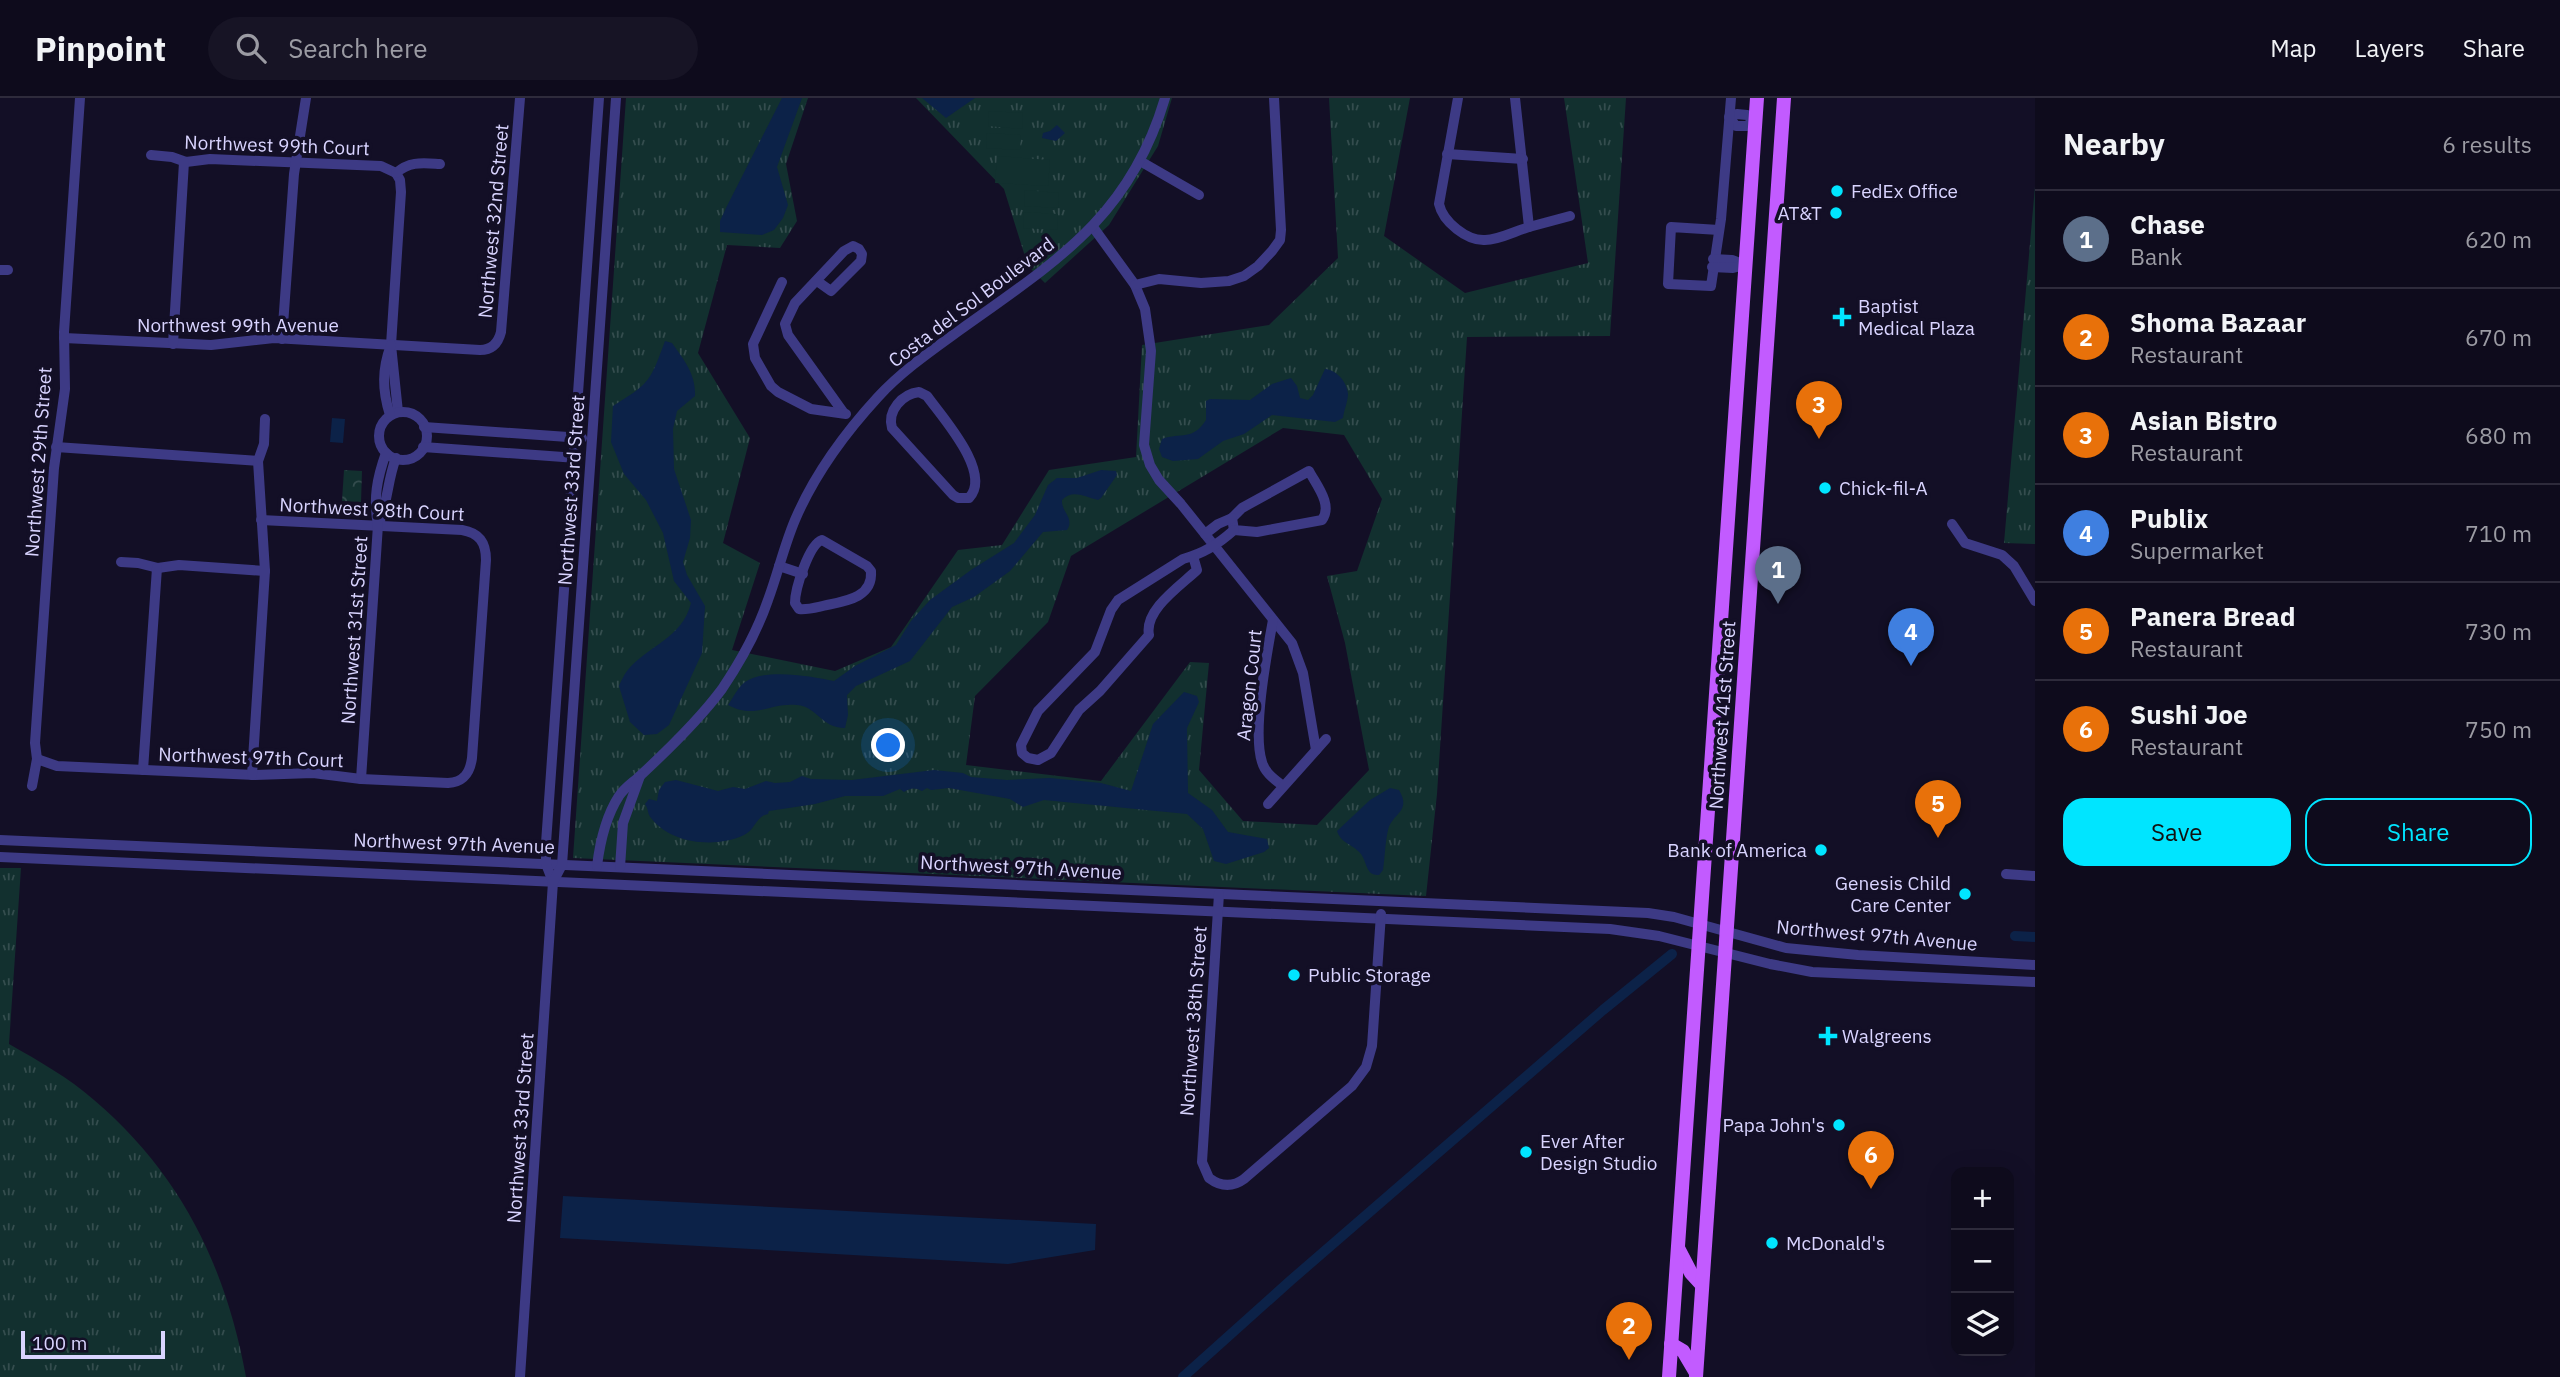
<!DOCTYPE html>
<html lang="en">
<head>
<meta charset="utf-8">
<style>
	:root { --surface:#0e0b1c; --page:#171425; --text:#f1f3f6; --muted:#9b9ba3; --line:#2e2b3b; --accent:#00e5ff }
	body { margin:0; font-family:"IBM Plex Sans",sans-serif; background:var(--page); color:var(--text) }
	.controls { position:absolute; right:21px; bottom:21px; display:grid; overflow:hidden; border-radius:14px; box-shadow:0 7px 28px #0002 }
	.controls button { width:63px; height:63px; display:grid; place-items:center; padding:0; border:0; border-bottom:2px solid var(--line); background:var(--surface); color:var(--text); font:35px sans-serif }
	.scale { position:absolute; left:21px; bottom:18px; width:144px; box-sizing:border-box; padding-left:7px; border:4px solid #d9d4ff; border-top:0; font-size:19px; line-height:24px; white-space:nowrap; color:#d9d4ff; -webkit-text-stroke:5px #130f26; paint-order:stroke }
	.you { position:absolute; left:889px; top:648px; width:24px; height:24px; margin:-18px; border:5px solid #fff; border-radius:50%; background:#1a73e8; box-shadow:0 0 0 10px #1a73e833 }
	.badge { display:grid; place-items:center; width:46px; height:46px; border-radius:50%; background:var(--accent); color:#fff; font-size:23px; font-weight:700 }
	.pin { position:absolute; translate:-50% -58px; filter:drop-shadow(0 2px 4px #0008) }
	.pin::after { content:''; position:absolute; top:37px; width:24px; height:21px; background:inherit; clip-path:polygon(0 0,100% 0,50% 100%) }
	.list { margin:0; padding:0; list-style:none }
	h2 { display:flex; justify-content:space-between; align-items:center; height:91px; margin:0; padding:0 28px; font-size:30px }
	h2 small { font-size:23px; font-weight:400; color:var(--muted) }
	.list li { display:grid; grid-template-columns:46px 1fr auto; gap:21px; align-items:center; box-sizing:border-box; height:98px; padding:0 28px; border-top:2px solid var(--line) }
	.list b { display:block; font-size:26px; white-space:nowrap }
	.list p { margin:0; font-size:23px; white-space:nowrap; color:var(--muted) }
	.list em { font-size:23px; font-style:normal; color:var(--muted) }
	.actions { display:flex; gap:14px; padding:21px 28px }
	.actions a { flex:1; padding:16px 0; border:2px solid var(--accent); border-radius:21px; text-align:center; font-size:24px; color:var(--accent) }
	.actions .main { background:var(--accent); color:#111 }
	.icon { flex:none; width:38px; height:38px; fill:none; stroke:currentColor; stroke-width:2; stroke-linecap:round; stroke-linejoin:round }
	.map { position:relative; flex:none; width:2035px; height:1279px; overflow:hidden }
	header { display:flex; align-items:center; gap:42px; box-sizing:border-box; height:98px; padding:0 35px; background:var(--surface); border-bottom:2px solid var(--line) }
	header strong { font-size:33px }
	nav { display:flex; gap:38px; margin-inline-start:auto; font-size:24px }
	.search { width:490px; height:63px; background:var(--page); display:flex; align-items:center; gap:18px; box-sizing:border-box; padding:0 24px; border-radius:38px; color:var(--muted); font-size:26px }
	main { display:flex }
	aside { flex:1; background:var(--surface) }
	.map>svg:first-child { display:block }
	.grass { fill:url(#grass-tufts); fill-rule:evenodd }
	.forest { fill:url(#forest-crowns) }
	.pitch { fill:#12302f }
	.water { fill:#0c2248 }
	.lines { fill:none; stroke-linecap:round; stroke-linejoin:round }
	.canal { stroke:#0c2248; stroke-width:10 }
	.minor { stroke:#3d3a85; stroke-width:10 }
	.major { stroke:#c25bff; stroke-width:14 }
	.poi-dot { fill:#00e5ff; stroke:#130f26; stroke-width:2.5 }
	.labels { text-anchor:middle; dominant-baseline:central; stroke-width:7; stroke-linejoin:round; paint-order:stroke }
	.street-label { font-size:19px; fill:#d9d4ff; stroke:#130f26 }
	.poi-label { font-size:19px; fill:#d9d4ff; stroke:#130f26; text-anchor:start }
</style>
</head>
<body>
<header>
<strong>Pinpoint</strong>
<div class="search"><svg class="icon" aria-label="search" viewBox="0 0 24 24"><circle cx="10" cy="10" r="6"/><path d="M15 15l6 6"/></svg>Search here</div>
<nav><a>Map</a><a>Layers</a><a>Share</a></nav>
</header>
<main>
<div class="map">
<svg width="2035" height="1279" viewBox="0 0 2035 1279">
	<defs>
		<pattern id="grass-tufts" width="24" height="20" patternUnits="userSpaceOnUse" patternTransform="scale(1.75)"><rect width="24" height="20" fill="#12302f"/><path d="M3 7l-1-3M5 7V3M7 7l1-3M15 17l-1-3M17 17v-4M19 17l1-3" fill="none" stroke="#344d4e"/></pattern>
		<pattern id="forest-crowns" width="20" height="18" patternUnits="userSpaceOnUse" patternTransform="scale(1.75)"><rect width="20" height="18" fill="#12302f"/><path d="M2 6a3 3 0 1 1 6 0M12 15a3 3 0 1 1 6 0" fill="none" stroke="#344d4e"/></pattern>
	</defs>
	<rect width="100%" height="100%" fill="#130f26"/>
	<g class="grass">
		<path d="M626,0H808L786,66L797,123L780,150L727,147L698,255L750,340L723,445L760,465L732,552L835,573L891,549L958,452L1002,447L1049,372L1136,359L1142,247L1269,227L1338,160L1329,0H1410L1384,138L1465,195L1588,165L1564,0H1626L1610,238L1467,239L1437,696L1426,798L573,760ZM1283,330L1344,337L1382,401L1357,473L1327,478L1345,545L1369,672L1317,727L1243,723L1199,672L1209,565L1190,564L1101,683L966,667L975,598L1048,524L1071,458Z"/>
		<polygon points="916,0 1172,0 1158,48 1109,127 1045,185 1028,168 1004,91"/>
		<polygon points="2035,88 2035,446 2004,445"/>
		<path d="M0,770H21L9,946C39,963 69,980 94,1002C181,1076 226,1169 246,1279H0Z"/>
	</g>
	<polygon class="forest" points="344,372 362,373 361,404 342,403"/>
	<g class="pitch">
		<polygon points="989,13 1023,15 1022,31 988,28"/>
		<polygon points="987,35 1021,37 1020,52 986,50"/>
		<polygon points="997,58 1050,62 1048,88 995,85"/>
		<polygon points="1025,92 1059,95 1058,110 1024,108"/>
		<polygon points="1024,114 1058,116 1057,132 1023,130"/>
	</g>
	<g class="water">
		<polygon points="782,0 802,0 777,69 788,107 783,120 774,132 762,137 720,134 720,123 727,108"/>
		<polygon points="922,0 975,0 946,20"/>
		<polygon points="1057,27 1065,35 1056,43 1042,40 1043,35 1050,33"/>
		<path d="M665,243L672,245C684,262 696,276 695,298L677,313L673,331L674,371L691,422L690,440L683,464L687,477L705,508L702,555L669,627L657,636L644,637L630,624L619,588C621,583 624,577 627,573C648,547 682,541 691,505L674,483L663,435L646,402L624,376L611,344L613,308C650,285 650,284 665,243Z"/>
		<path d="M1325,271C1336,272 1347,283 1348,296C1348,303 1344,312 1343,320L1335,324L1272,317L1244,336L1223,343L1198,361L1173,363L1162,359L1159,351L1162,341C1181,334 1193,343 1206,322V303L1210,301L1250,302L1272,286L1291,280L1297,288L1300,300L1308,302L1313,297Z"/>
		<polygon points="332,320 345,321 343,345 330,344"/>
		<path d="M1101,372L1116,373L1117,377L1101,400L1098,402C1084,399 1073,391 1062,402C1061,414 1075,420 1067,432L1043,434L1010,473L974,499L952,509L910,563L856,588L847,597L848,617L845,630C821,630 818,609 797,607C770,604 756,622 728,607C733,600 738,589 745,584C765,570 811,578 834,583L855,568L896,547L911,523L930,502L971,472L1014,445L1035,417L1048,387L1057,380H1077Z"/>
		<path d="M1184,594L1197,598L1199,604L1187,630L1188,695L1212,712L1228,734L1267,741L1269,750L1264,754L1226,766L1214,763L1203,731L1187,716L1044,702L1023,709L1010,701L949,690L931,692L927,690L922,693C915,689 910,690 904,694L900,691L883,698H845L815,706L769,713L768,716C756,718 755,732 744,737C717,750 672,747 651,720C647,715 649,712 645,706L649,701L657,703L659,692L665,684L676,682L718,693L733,689L745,691L766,683L775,685L790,684L802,678L811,681L852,682L934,672L963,675L971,679L1007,682L1050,680L1101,685L1131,693L1153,626Z"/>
		<path d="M1390,690L1399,692C1412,714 1392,715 1388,732C1385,745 1385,759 1383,772L1379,777C1364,778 1368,761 1358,753C1350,745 1341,745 1337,733L1370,702Z"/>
		<polygon points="563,1098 1096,1126 1095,1152 1008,1166 560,1140"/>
	</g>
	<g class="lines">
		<g class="canal">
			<polyline points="2015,838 2035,839"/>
			<polyline points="1183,1279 1290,1183 1603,912 1672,856"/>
		</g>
		<g class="minor">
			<path d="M1458,0L1439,106C1443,124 1467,143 1485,142C1499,142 1515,133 1529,129L1515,0"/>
			<polygon points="1737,16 1747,17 1756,23 1746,28 1736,28 1729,19"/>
			<polyline points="1447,56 1523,61"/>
			<polyline points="151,57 172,59 186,64 210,61 381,68 396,75"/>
			<polyline points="1140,63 1199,97"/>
			<polyline points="396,75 400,82 401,94 391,247 398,314"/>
			<path d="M396,75C410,63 422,65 440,66"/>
			<polyline points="1093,129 1135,187 1145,211 1151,253 1144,347 1150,367 1159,382 1181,406 1292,545 1303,575 1316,652"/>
			<polyline points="1529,129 1570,118"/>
			<polyline points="1719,132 1671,129 1668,186 1711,188 1721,121 1731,0"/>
			<polyline points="1713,161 1732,162 1745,167"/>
			<polyline points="1712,169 1733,170 1745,167"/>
			<polyline points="0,172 8,172"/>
			<polyline points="817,183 831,193 861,163 862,156 859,151 853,148 844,153 795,205 785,226 788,237 843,314"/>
			<polyline points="782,184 753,246 755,260 771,288 778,294 811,311 846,316"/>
			<polyline points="1135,187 1159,181 1201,185 1229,183 1244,178 1258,168 1272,153 1280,142 1281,132 1274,0"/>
			<path d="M64,240L211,247L274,240L480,252C491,252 498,246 501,234L520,0"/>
			<polyline points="282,241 294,76 306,0"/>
			<polyline points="173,246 184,64"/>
			<path d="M919,294L927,298C942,319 993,375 969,400H958L953,397L892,330C887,313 902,296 919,294Z"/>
			<circle cx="403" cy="338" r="24"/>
			<path d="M390,317C382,292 382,271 391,247"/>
			<polyline points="424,329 582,340"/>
			<polyline points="56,349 258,363"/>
			<polyline points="423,349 577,360"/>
			<path d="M1309,373C1317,388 1333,407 1322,422L1257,434L1234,432L1232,420L1242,410Z"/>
			<polyline points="1952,426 1965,445 2002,457 2014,468 2035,503"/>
			<path d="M378,427C388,406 387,383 396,360"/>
			<polyline points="1205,436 1218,426 1232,420"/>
			<path d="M822,442L867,468L871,473C873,499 847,503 827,507C817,509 808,512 799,511L795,505C795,491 809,446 822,442Z"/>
			<path d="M1193,458L1197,472C1180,488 1144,512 1149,537L1100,593L1079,612L1051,655L1038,662L1028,660L1022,655L1021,647L1038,613L1095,554L1111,512L1118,502L1183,461C1204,455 1217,447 1234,432"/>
			<polyline points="121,464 138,465 158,470 179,467 265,473"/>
			<polyline points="779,468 803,476"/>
			<path d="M1273,522C1267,555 1252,633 1262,664C1265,675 1274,681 1283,688"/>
			<path d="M37,661L57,668L255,677L313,675L361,681L448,685C464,684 470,675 472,660L486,462C486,444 479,435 462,432L261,422"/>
			<polyline points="143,672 157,470"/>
			<polyline points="252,677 265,473 258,363 264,346 265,321"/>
			<path d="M361,681L378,427C373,401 377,380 386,355"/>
			<polyline points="32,688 37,661 35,645 54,370 65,291 64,234 80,0"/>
			<polyline points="1268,706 1326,641"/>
			<polyline points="0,742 1648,815 1674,819 1786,850 1858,857 2035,867"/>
			<polyline points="0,759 1610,831 1659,838 1770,866 1812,874 2035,884"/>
			<path d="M597,768C600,744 606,718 619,698C626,688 634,684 642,676C670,650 699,622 722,591C741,563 757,534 768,502C778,475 784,448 795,422C815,375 844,336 878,299C902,273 931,253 960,232C1055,164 1130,119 1165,0"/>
			<polyline points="620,769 623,725 640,678"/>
			<polyline points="2006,776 2035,778"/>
			<polyline points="553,784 546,766 546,745 599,0"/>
			<path d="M1219,796L1202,1064L1209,1080C1221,1089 1233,1089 1244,1081L1352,988L1366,969L1372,948L1381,816"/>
			<polyline points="520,1279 553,784 562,767 616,0"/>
		</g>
		<g class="major">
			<polyline points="1678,1150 1691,1175 1702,1187"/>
			<polyline points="1671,1246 1683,1253 1696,1275"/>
			<polyline points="1669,1279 1757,0"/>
			<polyline points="1696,1279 1784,0"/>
		</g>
	</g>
	<g class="poi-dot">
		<circle cx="1837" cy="93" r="7"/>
		<circle cx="1836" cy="115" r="7"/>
		<path d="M1838.5 208.5h7v7h7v7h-7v7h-7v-7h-7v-7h7z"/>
		<circle cx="1825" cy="390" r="7"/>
		<circle cx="1821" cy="752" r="7"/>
		<circle cx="1965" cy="796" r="7"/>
		<circle cx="1294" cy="877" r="7"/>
		<path d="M1824.5 927.5h7v7h7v7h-7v7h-7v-7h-7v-7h7z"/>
		<circle cx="1839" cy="1027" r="7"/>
		<circle cx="1526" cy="1054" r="7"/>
		<circle cx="1772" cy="1145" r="7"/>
	</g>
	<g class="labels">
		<g class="street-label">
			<text transform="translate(277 47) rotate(2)">Northwest 99th Court</text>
			<text transform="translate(493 123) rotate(-85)">Northwest 32nd Street</text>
			<text transform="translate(971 204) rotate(-37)">Costa del Sol Boulevard</text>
			<text x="238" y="227">Northwest 99th Avenue</text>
			<text transform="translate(38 364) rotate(-86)">Northwest 29th Street</text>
			<text transform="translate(571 392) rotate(-86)">Northwest 33rd Street</text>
			<text transform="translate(372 411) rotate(3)">Northwest 98th Court</text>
			<text transform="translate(354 532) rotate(-86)">Northwest 31st Street</text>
			<text transform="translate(1249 587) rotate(-84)">Aragon Court</text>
			<text transform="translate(1722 617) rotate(-86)">Northwest 41st Street</text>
			<text transform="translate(251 659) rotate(2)">Northwest 97th Court</text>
			<text transform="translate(454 745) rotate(2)">Northwest 97th Avenue</text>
			<text transform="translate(1021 769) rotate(3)">Northwest 97th Avenue</text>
			<text transform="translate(1877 837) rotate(5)">Northwest 97th Avenue</text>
			<text transform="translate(1193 923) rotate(-86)">Northwest 38th Street</text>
			<text transform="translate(520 1030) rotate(-86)">Northwest 33rd Street</text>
		</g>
		<g class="poi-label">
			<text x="1851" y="93">FedEx Office</text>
			<text x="1822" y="115" text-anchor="end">AT&amp;T</text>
			<text x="1858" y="208">Baptist<tspan x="1858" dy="22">Medical Plaza</tspan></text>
			<text x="1839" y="390">Chick-fil-A</text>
			<text x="1807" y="752" text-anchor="end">Bank of America</text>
			<text x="1951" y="785" text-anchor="end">Genesis Child<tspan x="1951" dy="22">Care Center</tspan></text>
			<text x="1308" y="877">Public Storage</text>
			<text x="1842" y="938">Walgreens</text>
			<text x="1825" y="1027" text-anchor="end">Papa John's</text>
			<text x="1540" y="1043">Ever After<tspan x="1540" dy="22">Design Studio</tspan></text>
			<text x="1786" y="1145">McDonald's</text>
		</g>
	</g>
</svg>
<div class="controls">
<button>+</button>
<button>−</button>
<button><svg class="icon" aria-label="layers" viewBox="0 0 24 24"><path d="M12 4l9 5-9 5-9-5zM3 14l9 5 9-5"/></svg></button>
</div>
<div class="scale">100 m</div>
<div class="you"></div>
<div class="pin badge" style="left:1778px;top:506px;background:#5c6f8a">1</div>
<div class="pin badge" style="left:1629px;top:1262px;background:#e8710a">2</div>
<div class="pin badge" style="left:1819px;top:341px;background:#e8710a">3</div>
<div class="pin badge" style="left:1911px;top:568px;background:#3f7fe0">4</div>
<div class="pin badge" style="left:1938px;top:740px;background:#e8710a">5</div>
<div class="pin badge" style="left:1871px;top:1091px;background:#e8710a">6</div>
</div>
<aside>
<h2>Nearby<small>6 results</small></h2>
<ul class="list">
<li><span class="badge" style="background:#5c6f8a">1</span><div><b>Chase</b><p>Bank</p></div><em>620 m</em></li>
<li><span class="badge" style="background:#e8710a">2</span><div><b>Shoma Bazaar</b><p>Restaurant</p></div><em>670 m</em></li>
<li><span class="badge" style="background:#e8710a">3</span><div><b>Asian Bistro</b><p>Restaurant</p></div><em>680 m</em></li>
<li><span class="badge" style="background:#3f7fe0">4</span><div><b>Publix</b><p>Supermarket</p></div><em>710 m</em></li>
<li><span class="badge" style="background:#e8710a">5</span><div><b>Panera Bread</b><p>Restaurant</p></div><em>730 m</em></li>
<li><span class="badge" style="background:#e8710a">6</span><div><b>Sushi Joe</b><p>Restaurant</p></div><em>750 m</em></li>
</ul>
<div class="actions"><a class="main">Save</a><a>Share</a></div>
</aside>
</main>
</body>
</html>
